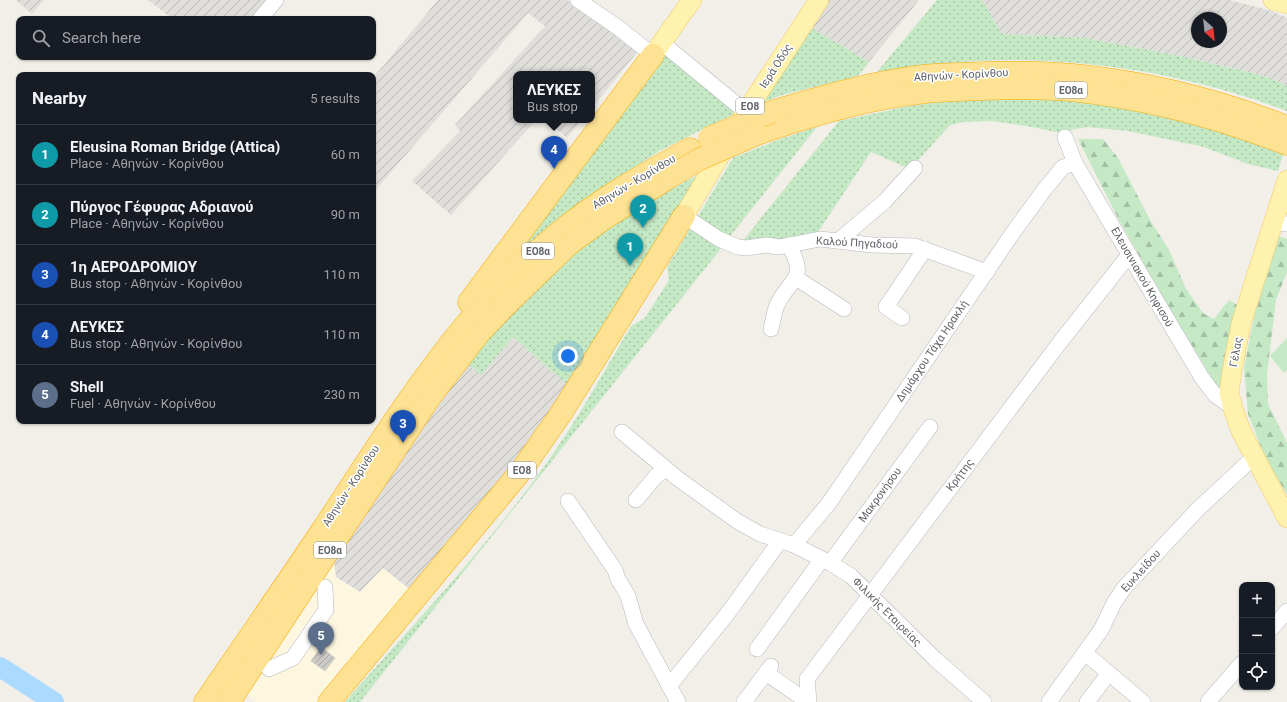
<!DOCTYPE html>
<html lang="en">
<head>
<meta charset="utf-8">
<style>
	:root { --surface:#171b24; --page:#242831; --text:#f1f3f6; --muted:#9ea1a6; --line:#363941; --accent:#ea580c }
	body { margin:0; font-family:Roboto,sans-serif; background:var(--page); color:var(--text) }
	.controls { position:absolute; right:12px; bottom:12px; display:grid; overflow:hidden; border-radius:8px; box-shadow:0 1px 3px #0004 }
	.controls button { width:36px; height:36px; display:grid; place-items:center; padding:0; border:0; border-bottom:1px solid var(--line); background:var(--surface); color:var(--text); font:20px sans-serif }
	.compass { position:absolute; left:1191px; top:12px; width:36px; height:36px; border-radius:50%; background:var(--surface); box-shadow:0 1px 3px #0004; rotate:153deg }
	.you { position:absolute; left:568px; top:356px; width:14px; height:14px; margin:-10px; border:3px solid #fff; border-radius:50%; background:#1a73e8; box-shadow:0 0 0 6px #1a73e833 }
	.badge { display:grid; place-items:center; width:26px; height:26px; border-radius:50%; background:var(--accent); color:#fff; font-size:13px; font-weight:700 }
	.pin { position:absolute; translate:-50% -33px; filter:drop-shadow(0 1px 2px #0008) }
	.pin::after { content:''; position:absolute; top:21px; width:14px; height:12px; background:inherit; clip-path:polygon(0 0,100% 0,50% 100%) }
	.popup { position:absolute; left:513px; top:71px; width:82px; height:52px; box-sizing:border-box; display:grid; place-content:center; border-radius:8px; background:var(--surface); filter:drop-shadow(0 1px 3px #0005); font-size:13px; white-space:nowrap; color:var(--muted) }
	.popup b { font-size:15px; color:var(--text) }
	.popup::after { content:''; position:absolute; left:50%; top:100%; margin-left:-8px; border:8px solid transparent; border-top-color:var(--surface) }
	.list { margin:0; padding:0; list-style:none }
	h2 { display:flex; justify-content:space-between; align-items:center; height:52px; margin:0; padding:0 16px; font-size:17px }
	h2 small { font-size:13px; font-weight:400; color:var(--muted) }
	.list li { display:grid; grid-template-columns:26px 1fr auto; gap:12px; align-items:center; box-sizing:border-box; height:60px; padding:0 16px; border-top:1px solid var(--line) }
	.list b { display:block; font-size:15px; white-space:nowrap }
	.list p { margin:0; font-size:13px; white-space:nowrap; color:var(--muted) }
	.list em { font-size:13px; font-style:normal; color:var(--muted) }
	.icon { flex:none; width:22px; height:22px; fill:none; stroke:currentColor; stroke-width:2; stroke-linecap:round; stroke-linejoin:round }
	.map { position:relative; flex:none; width:1287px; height:702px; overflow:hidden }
	.search { position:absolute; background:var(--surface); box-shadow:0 1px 3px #0004; left:16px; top:16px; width:360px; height:44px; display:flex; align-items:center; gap:10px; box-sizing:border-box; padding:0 14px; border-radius:8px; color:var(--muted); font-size:15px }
	.panel { position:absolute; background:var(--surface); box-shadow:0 1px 3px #0004; left:16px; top:72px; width:360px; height:352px; border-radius:8px }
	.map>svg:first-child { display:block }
	.commercial { fill:#fef7e0 }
	.industrial { fill:url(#industrial-furrows); fill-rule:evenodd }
	.grass { fill:url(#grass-dots) }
	.forest { fill:url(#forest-firs) }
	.garden { fill:#c5e8c5 }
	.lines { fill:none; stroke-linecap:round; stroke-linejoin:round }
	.river { stroke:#aadaff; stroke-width:20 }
	.building { fill:url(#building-hatch); stroke:#d6d1c6 }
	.minor-casing { stroke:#b5b8bc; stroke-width:16 }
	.major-casing { stroke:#f2c960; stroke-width:20 }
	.highway-casing { stroke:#f9ab00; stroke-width:23 }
	.minor { stroke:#fff; stroke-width:15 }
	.major { stroke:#fff2af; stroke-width:19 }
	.highway { stroke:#fde293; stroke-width:22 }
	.highway-bridge-casing { stroke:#f9ab00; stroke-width:23; stroke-linecap:butt }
	.highway-bridge { stroke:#fde293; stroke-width:22 }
	.labels { text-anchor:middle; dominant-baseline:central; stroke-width:3; stroke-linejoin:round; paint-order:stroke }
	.shield { fill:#fff; stroke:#8f9295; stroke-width:1 }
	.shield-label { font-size:10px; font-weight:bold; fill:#5f6368 }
	.street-label { font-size:11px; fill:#5f6368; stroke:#fff }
</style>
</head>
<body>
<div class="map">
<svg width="1287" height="702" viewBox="0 0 1287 702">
	<defs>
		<pattern id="industrial-furrows" width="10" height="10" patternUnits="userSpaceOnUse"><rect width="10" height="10" fill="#e0deda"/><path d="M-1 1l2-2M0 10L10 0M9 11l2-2" fill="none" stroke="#b9b8b5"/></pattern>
		<pattern id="grass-dots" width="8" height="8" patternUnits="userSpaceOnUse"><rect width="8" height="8" fill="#c5e8c5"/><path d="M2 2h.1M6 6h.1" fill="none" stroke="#a3c0a4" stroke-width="1.8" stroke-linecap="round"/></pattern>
		<pattern id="forest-firs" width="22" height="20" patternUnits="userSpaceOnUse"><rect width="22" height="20" fill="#c5e8c5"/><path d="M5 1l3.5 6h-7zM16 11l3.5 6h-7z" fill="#a3c0a4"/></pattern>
		<pattern id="building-hatch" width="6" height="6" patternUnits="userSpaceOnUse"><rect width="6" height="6" fill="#cccac5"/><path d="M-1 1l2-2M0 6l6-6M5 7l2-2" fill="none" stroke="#a9a8a4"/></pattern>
	</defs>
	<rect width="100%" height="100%" fill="#f1efe8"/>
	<polygon class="commercial" points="334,561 383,568 412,591 318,702 256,702 245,693"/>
	<g class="industrial">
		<polygon points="16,0 44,0 32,14"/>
		<polygon points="148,0 271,0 255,19 173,19"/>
		<polygon points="438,0 567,0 638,51 592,108 592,74 516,74 516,120 536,120 451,215 412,181 460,131 455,125 545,26 528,13 373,193 373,78"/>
		<polygon points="824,0 919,0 869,62 808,26"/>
		<path d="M982,0H1229L1272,11L1287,18V86L1275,80L1253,73L1175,55L1085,38L1002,34ZM1197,18H1221V42H1197Z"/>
		<polygon points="546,120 582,120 567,138"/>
		<polygon points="513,337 568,385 542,430 412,591 383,568 360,592 336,577 334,561 411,444 468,364 481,374"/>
	</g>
	<g class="grass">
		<path d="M937,0H982L1002,34L1085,38L1175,55L1253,73L1275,80L1287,86V111C1153,61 1018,48 877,72Z"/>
		<polygon points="808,26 869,62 858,76 782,95 761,103"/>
		<polygon points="667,53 736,113 661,150 599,190 558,220 504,268 656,58"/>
		<polygon points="1050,97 1139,107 1284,151 1278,171 1248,164 1204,147 1128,131 1088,127 1075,129 1061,133 1027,126 992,121 962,122 950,125 910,169 871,152 816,235 776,241 741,243 839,121 909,106 953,100"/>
		<polygon points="817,127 727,240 697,218 733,158 778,140"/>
		<polygon points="701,173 568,385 513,337 481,375 468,364 499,325 579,250 619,221 648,202"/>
		<path d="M690,229L699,232L723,246L360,702H345C414,624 486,548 546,464C577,420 604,372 631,326L645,318L669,280L667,267Z"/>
	</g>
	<g class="forest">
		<polygon points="1078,139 1103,139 1118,158 1150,220 1169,250 1186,289 1203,313 1214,319 1229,300 1239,306 1225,353 1222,391 1214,382 1166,302 1120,222"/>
		<polygon points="1278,236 1287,239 1287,272 1276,300 1267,374 1268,404 1287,443 1287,494 1267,462 1248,414 1244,368 1254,317"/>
	</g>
	<polygon class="garden" points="1287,338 1287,370 1284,373 1270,356"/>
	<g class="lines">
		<polyline class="river" points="0,667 54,702"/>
	</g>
	<polygon class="building" points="321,647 335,658 325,671 311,661"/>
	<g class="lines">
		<defs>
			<g id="minor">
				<polyline points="578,0 616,26 653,55"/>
				<polyline points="260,19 276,0"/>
				<polyline points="662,43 746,112"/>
				<polyline points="1065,137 1075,163 1202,378 1215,395 1233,408"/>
				<polyline points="684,216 719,239 738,247 746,248 767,245 779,247 820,239 872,245 915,246 987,272"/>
				<polyline points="1274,222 1287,224"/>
				<polyline points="838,241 885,201 915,168"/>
				<polyline points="796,278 844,309"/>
				<polyline points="902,318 886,307 925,249"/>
				<path d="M771,329C773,322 774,312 777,305C791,276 808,281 789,245"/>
				<polyline points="622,432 677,478 737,521 760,534 794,545 830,563 851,576 935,659 984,702"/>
				<polyline points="636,500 656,476 666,469"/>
				<polyline points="568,501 615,570 618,579 628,596 636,624 678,702"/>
				<polyline points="794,545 829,503 1012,234 1044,190 1063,167 1075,163"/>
				<polyline points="830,563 930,427"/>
				<polyline points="1272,628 1287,611"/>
				<polyline points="757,649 822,559"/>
				<polyline points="1085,653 1143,702"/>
				<polyline points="269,669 293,658 326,610 325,587"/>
				<polyline points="766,673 808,702"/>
				<polyline points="669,686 728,613 780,541"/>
				<polyline points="744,702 771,666"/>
				<polyline points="809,702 807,679 1061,341 1129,255"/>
				<polyline points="1049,702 1101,630 1114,603 1124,588 1198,509 1254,457"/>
				<polyline points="1087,702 1109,673"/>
				<polyline points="1208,702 1242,663"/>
			</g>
			<g id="major">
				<polyline points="1273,0 1287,4"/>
				<polyline points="653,55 692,0"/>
				<polyline points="1287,180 1241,324 1232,371 1229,393 1233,408 1241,431 1287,518"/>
				<polyline points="684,216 746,112 819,0"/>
			</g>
			<g id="highway">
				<path d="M771,112C821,97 872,82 924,76C944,74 965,74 985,73C1014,72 1043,72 1073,75C1146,82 1218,100 1287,127"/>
				<path d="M757,134C811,115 868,98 926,92C944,90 963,90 981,89C1011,88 1041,87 1071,90C1145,98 1218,117 1287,144"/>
				<polyline points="469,302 653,55"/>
				<path d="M205,702C244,645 283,589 321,532C368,461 413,388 467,323C494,291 525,261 557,234C598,200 644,174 690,149"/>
				<polyline points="229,702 430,397 480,332 509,302 568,245 602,220 668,178"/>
				<polyline points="329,702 521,471 562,412 684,216"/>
			</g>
		</defs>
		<use href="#minor" class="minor-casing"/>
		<use href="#major" class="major-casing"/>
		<use href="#highway" class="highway-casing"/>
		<use href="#minor" class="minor"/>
		<use href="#major" class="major"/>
		<use href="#highway" class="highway"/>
		<defs>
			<g id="highway-bridge">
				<polyline points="709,138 771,112"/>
				<polyline points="668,178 698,160 757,134"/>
			</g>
		</defs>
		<use href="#highway-bridge" class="highway-bridge-casing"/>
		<use href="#highway-bridge" class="highway-bridge"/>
	</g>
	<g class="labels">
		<g class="shield">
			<rect x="1055" y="82" width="32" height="16" rx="3"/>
			<rect x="736" y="98" width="28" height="16" rx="3"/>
			<rect x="522" y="243" width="32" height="16" rx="3"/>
			<rect x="508" y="462" width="28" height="16" rx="3"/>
			<rect x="314" y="542" width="32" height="16" rx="3"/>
		</g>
		<g class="shield-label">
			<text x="1071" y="90">ΕΟ8α</text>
			<text x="750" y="106">ΕΟ8</text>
			<text x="538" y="251">ΕΟ8α</text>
			<text x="522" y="470">ΕΟ8</text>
			<text x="330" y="550">ΕΟ8α</text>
		</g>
		<g class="street-label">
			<text transform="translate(776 66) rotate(-57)">Ιερά Οδός</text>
			<text transform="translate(961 75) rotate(-3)">Αθηνών - Κορίνθου</text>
			<text transform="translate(634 182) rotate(-31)">Αθηνών - Κορίνθου</text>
			<text transform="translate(857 243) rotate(3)">Καλού Πηγαδιού</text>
			<text transform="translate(1142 277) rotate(60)">Ελευσινιακού Κηφισού</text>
			<text transform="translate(932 351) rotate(-56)">Δημάρχου Τάχα Ηρακλή</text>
			<text transform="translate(1236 352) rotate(-80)">Γέλας</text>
			<text transform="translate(960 475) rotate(-53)">Κρήτης</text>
			<text transform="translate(351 486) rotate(-57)">Αθηνών - Κορίνθου</text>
			<text transform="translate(880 495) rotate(-54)">Μακρονήσου</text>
			<text transform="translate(1141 571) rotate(-48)">Ευκλείδου</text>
			<text transform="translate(887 612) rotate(45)">Φιλικής Εταιρείας</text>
		</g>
	</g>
</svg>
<div class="controls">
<button>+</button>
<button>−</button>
<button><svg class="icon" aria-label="locate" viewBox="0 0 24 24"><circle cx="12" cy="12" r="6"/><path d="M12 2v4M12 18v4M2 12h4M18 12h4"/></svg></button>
</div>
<svg class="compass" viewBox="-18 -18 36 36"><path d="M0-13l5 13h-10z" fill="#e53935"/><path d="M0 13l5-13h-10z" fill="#9ea1a6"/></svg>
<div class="you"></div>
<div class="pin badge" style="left:630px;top:266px;background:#0f9aa8">1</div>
<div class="pin badge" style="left:643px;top:228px;background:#0f9aa8">2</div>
<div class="pin badge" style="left:403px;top:443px;background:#1a4fb4">3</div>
<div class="pin badge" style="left:554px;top:169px;background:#1a4fb4">4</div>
<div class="popup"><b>ΛΕΥΚΕΣ</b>Bus stop</div>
<div class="pin badge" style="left:321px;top:655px;background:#5c6f8a">5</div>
<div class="search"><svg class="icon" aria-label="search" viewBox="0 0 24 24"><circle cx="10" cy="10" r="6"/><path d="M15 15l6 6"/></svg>Search here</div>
<section class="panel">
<h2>Nearby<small>5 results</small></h2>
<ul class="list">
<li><span class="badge" style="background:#0f9aa8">1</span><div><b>Eleusina Roman Bridge (Attica)</b><p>Place · Αθηνών - Κορίνθου</p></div><em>60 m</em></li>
<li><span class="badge" style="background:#0f9aa8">2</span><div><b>Πύργος Γέφυρας Αδριανού</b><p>Place · Αθηνών - Κορίνθου</p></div><em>90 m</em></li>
<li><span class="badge" style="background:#1a4fb4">3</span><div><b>1η ΑΕΡΟΔΡΟΜΙΟΥ</b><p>Bus stop · Αθηνών - Κορίνθου</p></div><em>110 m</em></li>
<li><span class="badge" style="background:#1a4fb4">4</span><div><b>ΛΕΥΚΕΣ</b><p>Bus stop · Αθηνών - Κορίνθου</p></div><em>110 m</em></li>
<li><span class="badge" style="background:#5c6f8a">5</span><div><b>Shell</b><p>Fuel · Αθηνών - Κορίνθου</p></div><em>230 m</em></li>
</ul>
</section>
</div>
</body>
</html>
